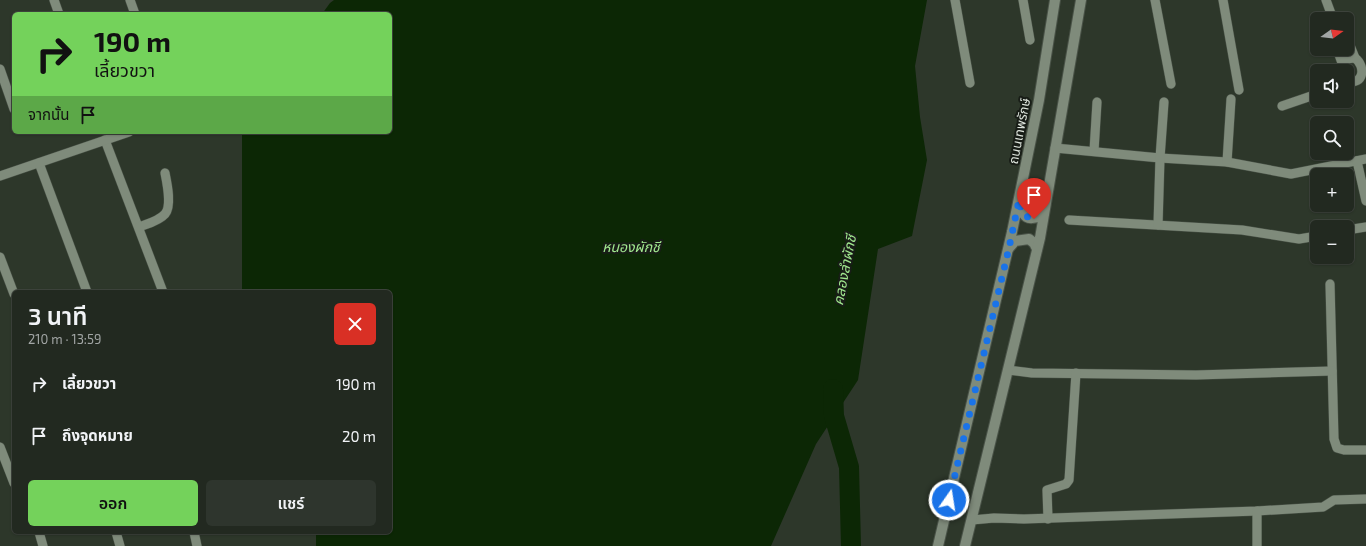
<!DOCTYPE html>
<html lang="th">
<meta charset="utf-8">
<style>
body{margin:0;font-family:"Exo 2","Noto Sans Thai",sans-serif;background:#2e352d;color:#f1f3f6;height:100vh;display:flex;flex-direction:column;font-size:15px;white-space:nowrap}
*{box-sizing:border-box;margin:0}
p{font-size:13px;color:#a2a6a5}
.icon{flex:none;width:22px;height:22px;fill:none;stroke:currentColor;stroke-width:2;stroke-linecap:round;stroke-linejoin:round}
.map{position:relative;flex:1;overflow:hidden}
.sheet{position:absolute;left:12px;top:290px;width:380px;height:244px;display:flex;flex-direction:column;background:#222920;border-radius:6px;box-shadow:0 1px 3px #0004,0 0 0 1px #3f453e}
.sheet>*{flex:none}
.top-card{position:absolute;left:12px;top:12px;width:380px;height:122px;border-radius:6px;box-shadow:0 1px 3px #0004,0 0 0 1px #3f453e;background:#74d25b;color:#111;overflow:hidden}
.needle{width:26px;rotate:76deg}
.controls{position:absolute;left:1310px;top:12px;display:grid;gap:8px}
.controls a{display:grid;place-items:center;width:44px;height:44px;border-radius:6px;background:#222920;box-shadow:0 1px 3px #0004,0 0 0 1px #3f453e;font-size:20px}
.pin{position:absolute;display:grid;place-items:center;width:34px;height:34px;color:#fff;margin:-41px -17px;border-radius:50% 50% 50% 0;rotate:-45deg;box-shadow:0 0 4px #0007}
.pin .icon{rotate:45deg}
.me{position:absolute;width:44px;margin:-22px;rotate:13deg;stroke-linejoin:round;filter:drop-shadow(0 0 3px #0008)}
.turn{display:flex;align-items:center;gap:14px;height:84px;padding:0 16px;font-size:18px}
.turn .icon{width:52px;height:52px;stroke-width:2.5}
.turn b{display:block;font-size:28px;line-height:34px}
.then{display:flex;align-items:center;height:38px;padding:0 16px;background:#0003;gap:8px;font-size:15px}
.round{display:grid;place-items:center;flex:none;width:42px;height:42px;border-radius:6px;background:#2e352d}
.head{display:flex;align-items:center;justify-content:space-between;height:68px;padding:0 16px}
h1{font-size:24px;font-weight:600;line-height:30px}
.action{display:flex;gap:8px;margin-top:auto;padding:8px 16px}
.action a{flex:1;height:46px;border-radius:6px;background:#74d25b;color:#111;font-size:16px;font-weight:600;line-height:46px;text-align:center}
.action a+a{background:#2e352d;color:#f1f3f6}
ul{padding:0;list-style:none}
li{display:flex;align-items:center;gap:12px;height:52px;padding:0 16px}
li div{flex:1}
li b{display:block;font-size:15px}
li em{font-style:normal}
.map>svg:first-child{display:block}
.water{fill:#0c2705}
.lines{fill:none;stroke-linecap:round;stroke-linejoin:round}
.river{stroke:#0c2705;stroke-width:20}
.street-casing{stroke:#495247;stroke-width:10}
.secondary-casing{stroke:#495247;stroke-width:12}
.street{stroke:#7f8b7b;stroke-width:9}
.secondary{stroke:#7f8b7b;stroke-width:10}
.route{stroke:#1a73e8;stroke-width:7;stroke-dasharray:0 12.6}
.labels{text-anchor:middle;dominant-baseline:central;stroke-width:4;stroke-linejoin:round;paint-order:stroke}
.street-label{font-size:13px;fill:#dee5dd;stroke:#181d17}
.water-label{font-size:14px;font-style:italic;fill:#a1e88f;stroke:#181d17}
</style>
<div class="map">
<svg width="1366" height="546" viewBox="0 0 1366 546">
<rect width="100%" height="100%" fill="#2d372a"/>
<!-- water -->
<path class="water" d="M334,0H927L915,66L920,117L927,160L912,236L878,249L858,380L816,444L771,546H316V532H390V292H242V132H390V14H322L330,3Z"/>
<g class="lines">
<!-- river -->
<path class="river" d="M833,389L834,416L849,467L851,546"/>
<defs>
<g id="street">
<path d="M54,0L59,14"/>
<path d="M130,0L135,14"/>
<path d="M955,0L970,83"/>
<path d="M1023,0L1030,40"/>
<path d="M1155,0L1171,84"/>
<path d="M1223,0L1239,90"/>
<path d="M1326,0L1333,19"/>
<path d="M1347,38L1355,58"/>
<path d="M1337,49L1342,63"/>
<path d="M0,69L14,109"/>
<path d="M1340,71C1341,62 1346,58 1355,58C1366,66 1364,86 1347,81"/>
<path d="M1282,106L1317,94"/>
<path d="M105,140L163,292"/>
<path d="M1055,148L1160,158L1227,162L1291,174L1366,159"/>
<path d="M1094,151L1097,102"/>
<path d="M1357,161L1366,201"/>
<path d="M1227,162L1231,99"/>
<path d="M39,163L87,292"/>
<path d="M0,176L129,132"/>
<path d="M1069,220L1242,230L1299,239L1317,236"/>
<path d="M1158,225L1160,158L1164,102"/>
<path d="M139,227C147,224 159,221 165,214C172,206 167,183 165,173"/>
<path d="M1347,230L1366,227"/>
<path d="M0,257L14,294"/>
<path d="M1330,284L1334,439L1337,448L1344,450H1366"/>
<path d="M1008,370L1032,373L1196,375L1332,371"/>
<path d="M0,447L14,483"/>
<path d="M1048,519L1047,490L1066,484L1069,480L1076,373"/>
<path d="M972,520L994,518L1024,519L1257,511L1323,507L1334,500L1366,499"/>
<path d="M39,532L43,546"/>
<path d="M116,532L120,546"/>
<path d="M194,532L197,546"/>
<path d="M1257,546V511"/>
</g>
<g id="secondary">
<path d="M1019,201C1023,218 1027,222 1043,215"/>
<path d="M1009,248L1015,241L1029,239L1034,243L1037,249"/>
<path d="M938,546L1012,232L1039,100L1055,0"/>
<path d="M965,546L1040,238L1081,0"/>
</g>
</defs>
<!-- street casing -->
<use href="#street" class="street-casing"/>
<!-- secondary casing -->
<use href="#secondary" class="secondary-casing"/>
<!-- street -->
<use href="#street" class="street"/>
<!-- secondary -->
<use href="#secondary" class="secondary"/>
</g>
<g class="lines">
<!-- route -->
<path class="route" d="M949,500L1009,248L1019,200C1021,211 1022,216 1034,219"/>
</g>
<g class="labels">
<!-- street labels -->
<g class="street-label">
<text transform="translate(1019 131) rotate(-79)">ถนนเทพรักษ์</text>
</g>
<!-- water labels -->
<g class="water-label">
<text x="631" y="246">หนองผักชี</text>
<text transform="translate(844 270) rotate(-79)">คลองลำผักชี</text>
</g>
</g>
</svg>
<div class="controls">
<a><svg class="needle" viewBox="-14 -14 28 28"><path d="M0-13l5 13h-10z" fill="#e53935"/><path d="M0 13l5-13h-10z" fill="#a2a6a5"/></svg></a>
<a><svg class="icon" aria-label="sound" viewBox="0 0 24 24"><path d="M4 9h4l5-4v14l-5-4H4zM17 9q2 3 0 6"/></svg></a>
<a><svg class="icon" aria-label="search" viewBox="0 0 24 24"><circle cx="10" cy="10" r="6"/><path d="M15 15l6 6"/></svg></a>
<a>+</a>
<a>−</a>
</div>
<div class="pin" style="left:1034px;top:219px;background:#d93025"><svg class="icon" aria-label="arrive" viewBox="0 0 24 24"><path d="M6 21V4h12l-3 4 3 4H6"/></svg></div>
<svg class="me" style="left:949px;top:500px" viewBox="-20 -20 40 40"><circle r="17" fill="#1a73e8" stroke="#fff" stroke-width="3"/><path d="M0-11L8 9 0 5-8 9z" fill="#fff"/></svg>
<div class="top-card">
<div class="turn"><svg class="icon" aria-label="right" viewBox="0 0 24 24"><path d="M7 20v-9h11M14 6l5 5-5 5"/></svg><div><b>190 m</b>เลี้ยวขวา</div></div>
<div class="then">จากนั้น<svg class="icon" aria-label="arrive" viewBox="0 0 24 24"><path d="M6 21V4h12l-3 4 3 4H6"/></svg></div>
</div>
<section class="sheet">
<div class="head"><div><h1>3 นาที</h1><p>210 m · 13:59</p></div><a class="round" style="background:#d93025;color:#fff"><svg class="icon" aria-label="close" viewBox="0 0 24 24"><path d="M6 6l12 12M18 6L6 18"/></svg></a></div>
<ul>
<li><svg class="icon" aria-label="right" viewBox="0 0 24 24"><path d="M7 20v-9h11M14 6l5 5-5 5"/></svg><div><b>เลี้ยวขวา</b></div><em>190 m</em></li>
<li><svg class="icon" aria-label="arrive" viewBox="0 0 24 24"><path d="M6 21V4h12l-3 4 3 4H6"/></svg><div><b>ถึงจุดหมาย</b></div><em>20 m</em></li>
</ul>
<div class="action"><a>ออก</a><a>แชร์</a></div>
</section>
</div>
